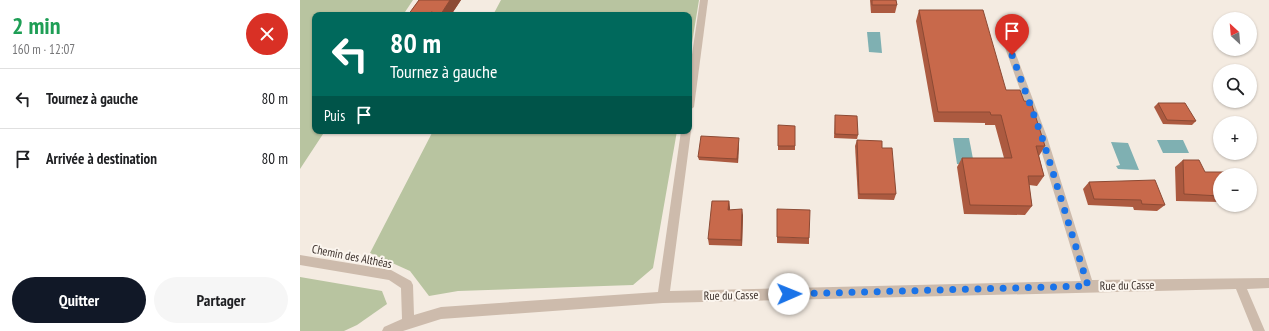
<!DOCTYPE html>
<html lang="fr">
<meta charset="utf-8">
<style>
body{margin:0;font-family:"PT Sans Narrow",sans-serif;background:#f6f6f6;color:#202124;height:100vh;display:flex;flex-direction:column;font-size:15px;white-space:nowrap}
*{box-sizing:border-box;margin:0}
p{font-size:13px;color:#757577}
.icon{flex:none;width:22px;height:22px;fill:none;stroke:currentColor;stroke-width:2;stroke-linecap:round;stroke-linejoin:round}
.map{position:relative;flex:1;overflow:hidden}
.sheet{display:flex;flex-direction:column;background:#fff;width:300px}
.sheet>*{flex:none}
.banner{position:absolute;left:12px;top:12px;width:380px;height:122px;border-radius:8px;box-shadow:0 1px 3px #0004;background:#00695c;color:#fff;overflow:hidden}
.needle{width:26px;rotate:334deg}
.controls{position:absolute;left:913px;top:12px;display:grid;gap:8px}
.controls a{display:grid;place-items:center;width:44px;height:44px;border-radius:50%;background:#fff;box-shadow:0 1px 3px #0004;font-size:20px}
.pin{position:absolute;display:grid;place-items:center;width:34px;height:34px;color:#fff;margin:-41px -17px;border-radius:50% 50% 50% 0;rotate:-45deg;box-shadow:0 0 4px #0007}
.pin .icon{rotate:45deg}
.me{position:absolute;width:44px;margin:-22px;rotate:89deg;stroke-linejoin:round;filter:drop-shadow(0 0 3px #0008)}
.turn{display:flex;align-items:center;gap:14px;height:84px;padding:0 12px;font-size:18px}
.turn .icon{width:52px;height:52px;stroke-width:2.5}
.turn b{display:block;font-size:28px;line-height:34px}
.then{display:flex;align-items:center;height:38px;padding:0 12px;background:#0003;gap:8px;font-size:15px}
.round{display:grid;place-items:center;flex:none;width:42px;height:42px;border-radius:21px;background:#f6f6f6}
.summary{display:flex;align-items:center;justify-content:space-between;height:68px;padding:0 12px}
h1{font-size:24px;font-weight:800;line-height:30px;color:#1e9e55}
.button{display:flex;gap:8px;margin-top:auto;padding:8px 12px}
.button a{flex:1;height:46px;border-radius:24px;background:#111827;color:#fff;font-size:16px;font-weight:800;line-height:46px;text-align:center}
.button a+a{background:#f6f6f6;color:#202124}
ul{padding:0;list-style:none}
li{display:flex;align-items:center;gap:12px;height:60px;padding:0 12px;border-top:1px solid #e0e0e0}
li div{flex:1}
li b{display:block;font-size:15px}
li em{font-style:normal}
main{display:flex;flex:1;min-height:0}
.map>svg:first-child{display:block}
.green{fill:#b8c4a0}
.water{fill:#7fb0b2}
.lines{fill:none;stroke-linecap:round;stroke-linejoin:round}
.minor{fill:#cdbbac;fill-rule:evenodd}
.wall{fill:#ac5a40}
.shaded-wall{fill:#8c4a34}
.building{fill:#c8694b;stroke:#8c4a34}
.route{stroke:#1a73e8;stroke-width:7;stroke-dasharray:0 12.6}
.labels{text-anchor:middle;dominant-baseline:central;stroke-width:4;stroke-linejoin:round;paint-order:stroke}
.street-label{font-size:12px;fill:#3b302b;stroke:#fbf5ee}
</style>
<main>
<section class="sheet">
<div class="summary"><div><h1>2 min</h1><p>160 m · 12:07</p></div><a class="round" style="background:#d93025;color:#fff"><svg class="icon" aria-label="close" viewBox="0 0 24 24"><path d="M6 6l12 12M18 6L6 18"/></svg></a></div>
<ul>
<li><svg class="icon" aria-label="left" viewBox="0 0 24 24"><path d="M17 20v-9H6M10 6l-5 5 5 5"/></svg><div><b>Tournez à gauche</b></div><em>80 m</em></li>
<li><svg class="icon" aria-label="arrive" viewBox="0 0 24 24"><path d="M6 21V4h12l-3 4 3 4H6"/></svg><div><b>Arrivée à destination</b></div><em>80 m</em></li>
</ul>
<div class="button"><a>Quitter</a><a>Partager</a></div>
</section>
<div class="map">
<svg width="969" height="331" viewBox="0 0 969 331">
<rect width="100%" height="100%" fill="#f4ebe1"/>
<!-- green -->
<g class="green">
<path d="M0,0H113L103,15H15V131H25L0,169Z"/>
<path d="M201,0H399L389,61V15H193Z"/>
<path d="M133,131H377L353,268L333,285L158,291L129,296L110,271L70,253Z"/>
<path d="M0,277L82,291L87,304L57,325L44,331H0Z"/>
</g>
<!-- water -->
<g class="water">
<path d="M567,32H580L582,53L569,52Z"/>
<path d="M653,138H669L674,164H657Z"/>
<path d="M857,140H883L889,153H863Z"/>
<path d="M811,142L828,143L839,170L818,169L816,166L820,165Z"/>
</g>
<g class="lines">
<!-- minor -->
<g class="minor">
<path d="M400,0H408L394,107L389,111V75Z"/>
<path d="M702,25L706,28L747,137L792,280L969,278V288L947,289L965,331H953L936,289L363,303L141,319L103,331H82L84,327L102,319L101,288L89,280L0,265V255L91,270L111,281L113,285L114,315L141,307L358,292L381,131H389V128L391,131L370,291L781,281L737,137L698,28Z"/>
</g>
</g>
<!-- wall -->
<g class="wall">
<path d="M119,0H161L151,15H108Z"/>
<path d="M570,0H596L597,5L595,13H571Z"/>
<path d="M619,10L706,90L724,101L745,146L739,156L744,176L737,186L729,185L732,206L725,215L664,214L657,167L662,158H704L695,125H685V123L634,122L616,21Z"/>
<path d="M858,103L896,121L892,125L863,124L854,107Z"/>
<path d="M535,115L558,135L557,139L534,138Z"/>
<path d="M478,125L495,146V150H478Z"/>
<path d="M557,140L582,148L596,194L594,200L558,199L555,146Z"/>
<path d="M439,142L438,163L399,160L398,157Z"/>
<path d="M883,160L905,172L920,175V202L876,201L875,167Z"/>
<path d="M789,182L865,205L857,211L834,210L833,207L788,205L783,189Z"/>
<path d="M429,201L430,210L443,215L442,246L409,245L408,239Z"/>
<path d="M477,237L509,238V244L477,243Z"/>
</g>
<!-- shaded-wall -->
<g class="shaded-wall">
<path d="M150,0H161L151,15H142L141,14Z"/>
<path d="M439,138V142L438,163L437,159Z"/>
<path d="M429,201L430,208V216L428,210Z"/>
<path d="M442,209L443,215L442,246L441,240Z"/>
</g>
<!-- building -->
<g class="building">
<path d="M119,0H150L141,14L131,12L129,15H108Z"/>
<path d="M572,0H596L597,5H572Z"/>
<path d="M619,10H683L706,90H720L724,101L731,102L745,146H736L744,176H728L732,206L670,205L662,158H712L701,115H691L690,112H638Z"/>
<path d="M858,103H885L896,121L867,120Z"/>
<path d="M535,115L557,116L558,135L535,134Z"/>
<path d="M478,125L495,126V146H478Z"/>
<path d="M401,136L439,138L437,159L398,157Z"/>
<path d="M557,140L582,141V148H592L596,194H559Z"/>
<path d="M883,160H899L905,172H924L925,175H920V196L884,194Z"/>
<path d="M855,180L865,205L842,204L841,200L794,199L789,182Z"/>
<path d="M412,201H429L428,210L442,209L441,240L408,239Z"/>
<path d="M477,209L510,210L509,238L477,237Z"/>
</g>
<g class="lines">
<!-- route -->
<path class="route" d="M489,294L788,286L742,137L712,55"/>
</g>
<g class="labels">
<!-- street labels -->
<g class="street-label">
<text transform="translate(52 256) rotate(11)">Chemin des Althéas</text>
<text transform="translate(827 285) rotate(-1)">Rue du Casse</text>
<text transform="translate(431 295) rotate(-1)">Rue du Casse</text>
</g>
</g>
</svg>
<div class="controls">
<a><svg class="needle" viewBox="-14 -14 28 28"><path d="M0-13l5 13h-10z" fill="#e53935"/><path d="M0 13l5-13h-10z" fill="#757577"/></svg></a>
<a><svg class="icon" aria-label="search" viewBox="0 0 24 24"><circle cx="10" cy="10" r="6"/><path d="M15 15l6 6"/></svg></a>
<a>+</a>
<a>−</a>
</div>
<div class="pin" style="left:712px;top:55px;background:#d93025"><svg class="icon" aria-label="arrive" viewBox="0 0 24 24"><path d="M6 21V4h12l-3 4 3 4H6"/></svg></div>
<svg class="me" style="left:489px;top:294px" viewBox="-20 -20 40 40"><circle r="19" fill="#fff"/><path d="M0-13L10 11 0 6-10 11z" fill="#1a73e8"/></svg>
<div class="banner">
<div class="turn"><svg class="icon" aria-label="left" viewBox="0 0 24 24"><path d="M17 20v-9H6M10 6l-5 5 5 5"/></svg><div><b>80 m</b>Tournez à gauche</div></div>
<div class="then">Puis<svg class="icon" aria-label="arrive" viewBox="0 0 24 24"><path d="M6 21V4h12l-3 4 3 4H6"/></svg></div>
</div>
</div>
</main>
